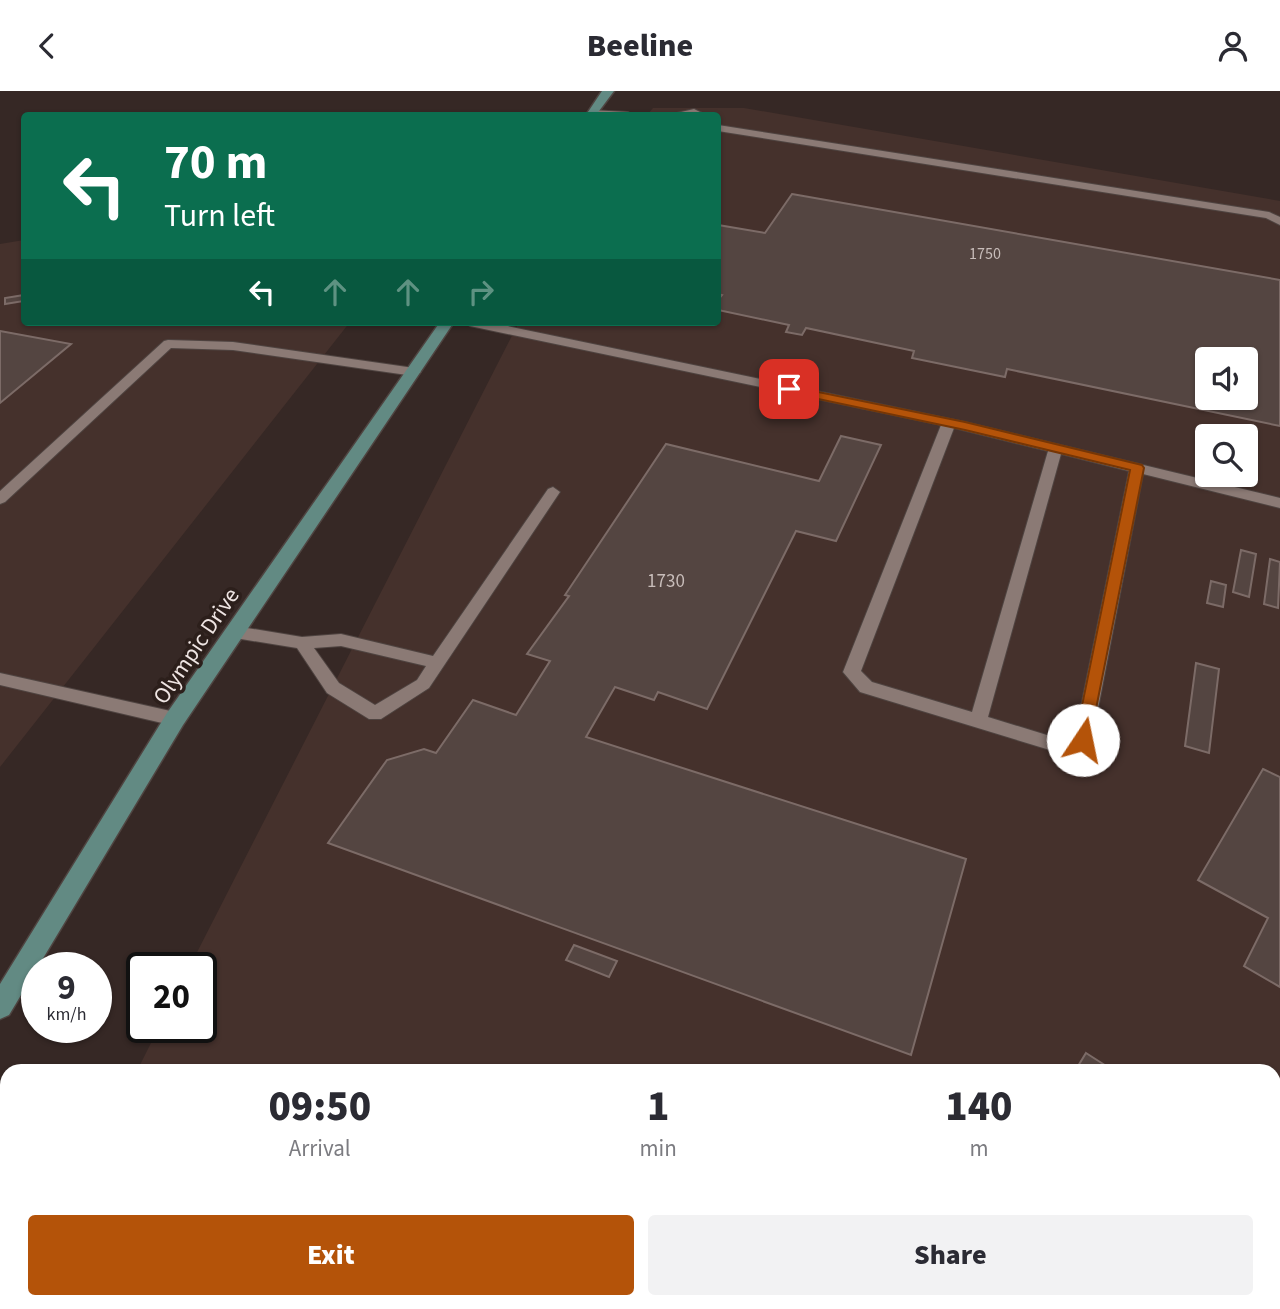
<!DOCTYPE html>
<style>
body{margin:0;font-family:"Source Sans 3",sans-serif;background:#f2f2f3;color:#2b2b33;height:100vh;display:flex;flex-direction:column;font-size:26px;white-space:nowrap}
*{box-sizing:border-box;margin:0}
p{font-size:23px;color:#7c7c81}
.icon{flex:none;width:38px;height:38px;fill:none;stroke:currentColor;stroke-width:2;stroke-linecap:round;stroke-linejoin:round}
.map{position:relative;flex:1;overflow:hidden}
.details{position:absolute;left:0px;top:973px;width:1281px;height:245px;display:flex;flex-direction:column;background:#fff;border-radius:21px 21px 0 0;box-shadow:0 2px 5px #0004}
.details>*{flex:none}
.guide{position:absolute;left:21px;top:21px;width:700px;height:214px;border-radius:7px;box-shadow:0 2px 5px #0004;background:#0b6e4f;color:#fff;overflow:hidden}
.fabs{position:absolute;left:1195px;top:256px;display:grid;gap:14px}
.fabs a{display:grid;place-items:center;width:63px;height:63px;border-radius:7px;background:#fff;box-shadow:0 2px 5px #0004;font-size:35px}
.speed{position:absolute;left:21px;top:861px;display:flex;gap:14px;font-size:35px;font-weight:700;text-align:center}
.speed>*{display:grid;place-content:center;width:91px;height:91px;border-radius:50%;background:#fff;box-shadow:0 2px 5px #0004;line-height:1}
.speed small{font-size:18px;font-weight:400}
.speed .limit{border:4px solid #111;border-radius:10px;background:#fff;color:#111}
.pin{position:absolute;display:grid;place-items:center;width:60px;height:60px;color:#fff;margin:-30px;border-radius:14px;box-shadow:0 4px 10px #0006}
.me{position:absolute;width:77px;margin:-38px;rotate:11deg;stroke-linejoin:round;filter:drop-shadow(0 0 5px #0008)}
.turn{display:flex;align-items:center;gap:24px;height:147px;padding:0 28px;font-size:32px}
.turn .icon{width:91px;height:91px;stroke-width:2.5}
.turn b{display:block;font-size:49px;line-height:60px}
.lanes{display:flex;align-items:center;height:66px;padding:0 28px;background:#0003;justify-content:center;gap:35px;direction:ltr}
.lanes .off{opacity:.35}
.eta{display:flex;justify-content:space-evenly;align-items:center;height:119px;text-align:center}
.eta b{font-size:42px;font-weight:800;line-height:49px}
.cta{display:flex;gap:14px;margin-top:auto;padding:14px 28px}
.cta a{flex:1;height:80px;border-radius:7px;background:#b45309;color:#fff;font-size:28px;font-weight:800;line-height:80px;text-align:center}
.cta a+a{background:#f2f2f3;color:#2b2b33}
header{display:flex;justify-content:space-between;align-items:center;height:91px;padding:0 28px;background:#fff;font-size:32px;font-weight:800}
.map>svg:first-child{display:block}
.built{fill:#45312c;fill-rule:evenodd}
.building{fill:#544541;stroke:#7c6b67;stroke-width:2;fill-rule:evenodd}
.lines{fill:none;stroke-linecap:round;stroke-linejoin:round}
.lane-casing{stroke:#4f4441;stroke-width:2}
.secondary-casing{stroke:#4f4441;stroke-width:3}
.lane{fill:#8b7a75;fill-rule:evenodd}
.secondary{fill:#628a83;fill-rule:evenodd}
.route{fill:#b45309;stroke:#753606;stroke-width:2}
.labels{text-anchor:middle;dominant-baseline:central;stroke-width:7;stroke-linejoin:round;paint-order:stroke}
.far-number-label{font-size:16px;fill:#c8bdba}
.number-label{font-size:19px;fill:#c8bdba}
.street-label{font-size:23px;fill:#efe5e3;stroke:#2c1f1b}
</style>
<header><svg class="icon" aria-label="back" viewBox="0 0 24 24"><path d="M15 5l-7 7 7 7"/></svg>Beeline<svg class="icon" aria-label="person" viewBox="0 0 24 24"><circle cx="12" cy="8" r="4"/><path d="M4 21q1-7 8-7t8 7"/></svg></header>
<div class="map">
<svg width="1280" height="1218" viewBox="0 0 1280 1218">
<rect width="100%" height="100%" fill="#362825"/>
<!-- built -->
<g class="built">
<path d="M653,17H744L1280,110V1218H15L19,1211H1274V980H137L159,936H201V877H189L519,231H718V24H647ZM1208,268H1246V306H1208ZM1208,345H1246V383H1208Z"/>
<path d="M24,149V231H350L0,676V153Z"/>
</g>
<!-- building -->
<g class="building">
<path d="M792,103L1280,189V335L1007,278L1005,286L912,267L914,260L806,237L802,244L786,241L789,234L718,219V209L722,204L718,203V134L765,142ZM1208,268H1246V306H1208Z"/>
<path d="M24,204V210L5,213V207Z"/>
<path d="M0,240L71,253L0,312Z"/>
<path d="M841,345L881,354L836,450L796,440L707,618L658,601L654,609L615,596L586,646L966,768L911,964L328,752L387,669L424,658L436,662L473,609L516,624L550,570L527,563L569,505L565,504L666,353L819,390Z"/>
<path d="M1241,459L1256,463L1249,506L1233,501Z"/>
<path d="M1270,468L1280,471L1278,517L1264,513Z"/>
<path d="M1211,490L1226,494L1223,516L1207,512Z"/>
<path d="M1196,572L1219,578L1209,662L1185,655Z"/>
<path d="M1263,678L1280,686V896L1244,875L1268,827L1198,789Z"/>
<path d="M574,854L617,870L609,886L566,869Z"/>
<path d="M1086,962L1114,980H1075Z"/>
<path d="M1280,1083V1218H940L944,1211H1274V1085L1278,1088Z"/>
</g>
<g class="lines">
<defs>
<g id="lane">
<path d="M694,18L706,24H668Z"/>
<path d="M590,19L628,21L633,24H593L588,21Z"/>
<path d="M718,34L1269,121L1280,126V134L1266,127L718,40Z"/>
<path d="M464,231H488L965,331L1280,407V417L1143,383L1092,649L1089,654L1063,663L860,601L843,581L941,334L470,235ZM954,337L1048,360L972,621L872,591L861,580ZM1061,363L1129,380L1075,645L1063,649L988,626Z"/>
<path d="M168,249L233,251L414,277L421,281L414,285L233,259L171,257L5,411L0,413V400L164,250Z"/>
<path d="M553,396L560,401L429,597L381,628H369L327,602L297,557L235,547L227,541L235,535L302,546L341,543L433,565L548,398ZM341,555L426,575L417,589L375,614L339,592L314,557Z"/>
<path d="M0,582L175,621L181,623L184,628L181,633L175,635L0,594Z"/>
</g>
<g id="secondary">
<path d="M602,0H614L596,24H586Z"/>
<path d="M440,231H454L183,634L9,924L0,928V893L167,622Z"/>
</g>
</defs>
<!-- lane casing -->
<use href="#lane" class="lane-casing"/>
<!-- secondary casing -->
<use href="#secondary" class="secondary-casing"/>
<!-- lane -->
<use href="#lane" class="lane"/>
<!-- secondary -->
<use href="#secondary" class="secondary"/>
</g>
<!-- route -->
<path class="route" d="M789,295L965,331L1142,374L1144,377L1089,653L1083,655L1075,649L1130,379L965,339L785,301V296Z"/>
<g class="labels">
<!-- far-number labels -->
<g class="far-number-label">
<text x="985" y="163">1750</text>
</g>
<!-- number labels -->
<g class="number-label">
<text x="666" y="490">1730</text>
</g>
<!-- street labels -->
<g class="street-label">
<text transform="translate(196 555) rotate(-56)">Olympic Drive</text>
</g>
</g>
</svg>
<div class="fabs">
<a><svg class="icon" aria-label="sound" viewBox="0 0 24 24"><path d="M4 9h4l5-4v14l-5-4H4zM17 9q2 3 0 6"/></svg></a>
<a><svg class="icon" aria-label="search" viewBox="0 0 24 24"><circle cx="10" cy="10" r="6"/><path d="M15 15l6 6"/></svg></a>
</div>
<div class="speed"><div>9<small>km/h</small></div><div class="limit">20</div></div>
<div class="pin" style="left:789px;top:298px;background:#d93025"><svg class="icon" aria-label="arrive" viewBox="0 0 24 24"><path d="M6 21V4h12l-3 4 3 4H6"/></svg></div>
<svg class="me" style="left:1083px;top:649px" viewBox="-20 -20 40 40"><circle r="19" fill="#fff"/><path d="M0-13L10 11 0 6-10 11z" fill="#b45309"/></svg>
<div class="guide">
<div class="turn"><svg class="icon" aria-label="left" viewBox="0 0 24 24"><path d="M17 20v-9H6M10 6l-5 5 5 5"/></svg><div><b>70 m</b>Turn left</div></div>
<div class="lanes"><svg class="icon" aria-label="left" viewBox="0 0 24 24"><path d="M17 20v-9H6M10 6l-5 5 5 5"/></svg><svg class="icon off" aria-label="ahead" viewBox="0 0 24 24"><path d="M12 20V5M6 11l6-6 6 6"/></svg><svg class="icon off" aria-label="ahead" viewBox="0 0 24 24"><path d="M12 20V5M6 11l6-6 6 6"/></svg><svg class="icon off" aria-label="right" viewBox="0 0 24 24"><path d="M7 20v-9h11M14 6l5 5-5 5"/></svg></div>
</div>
<section class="details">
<div class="eta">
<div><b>09:50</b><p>Arrival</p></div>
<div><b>1</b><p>min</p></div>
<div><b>140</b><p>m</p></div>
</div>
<div class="cta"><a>Exit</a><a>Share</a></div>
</section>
</div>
